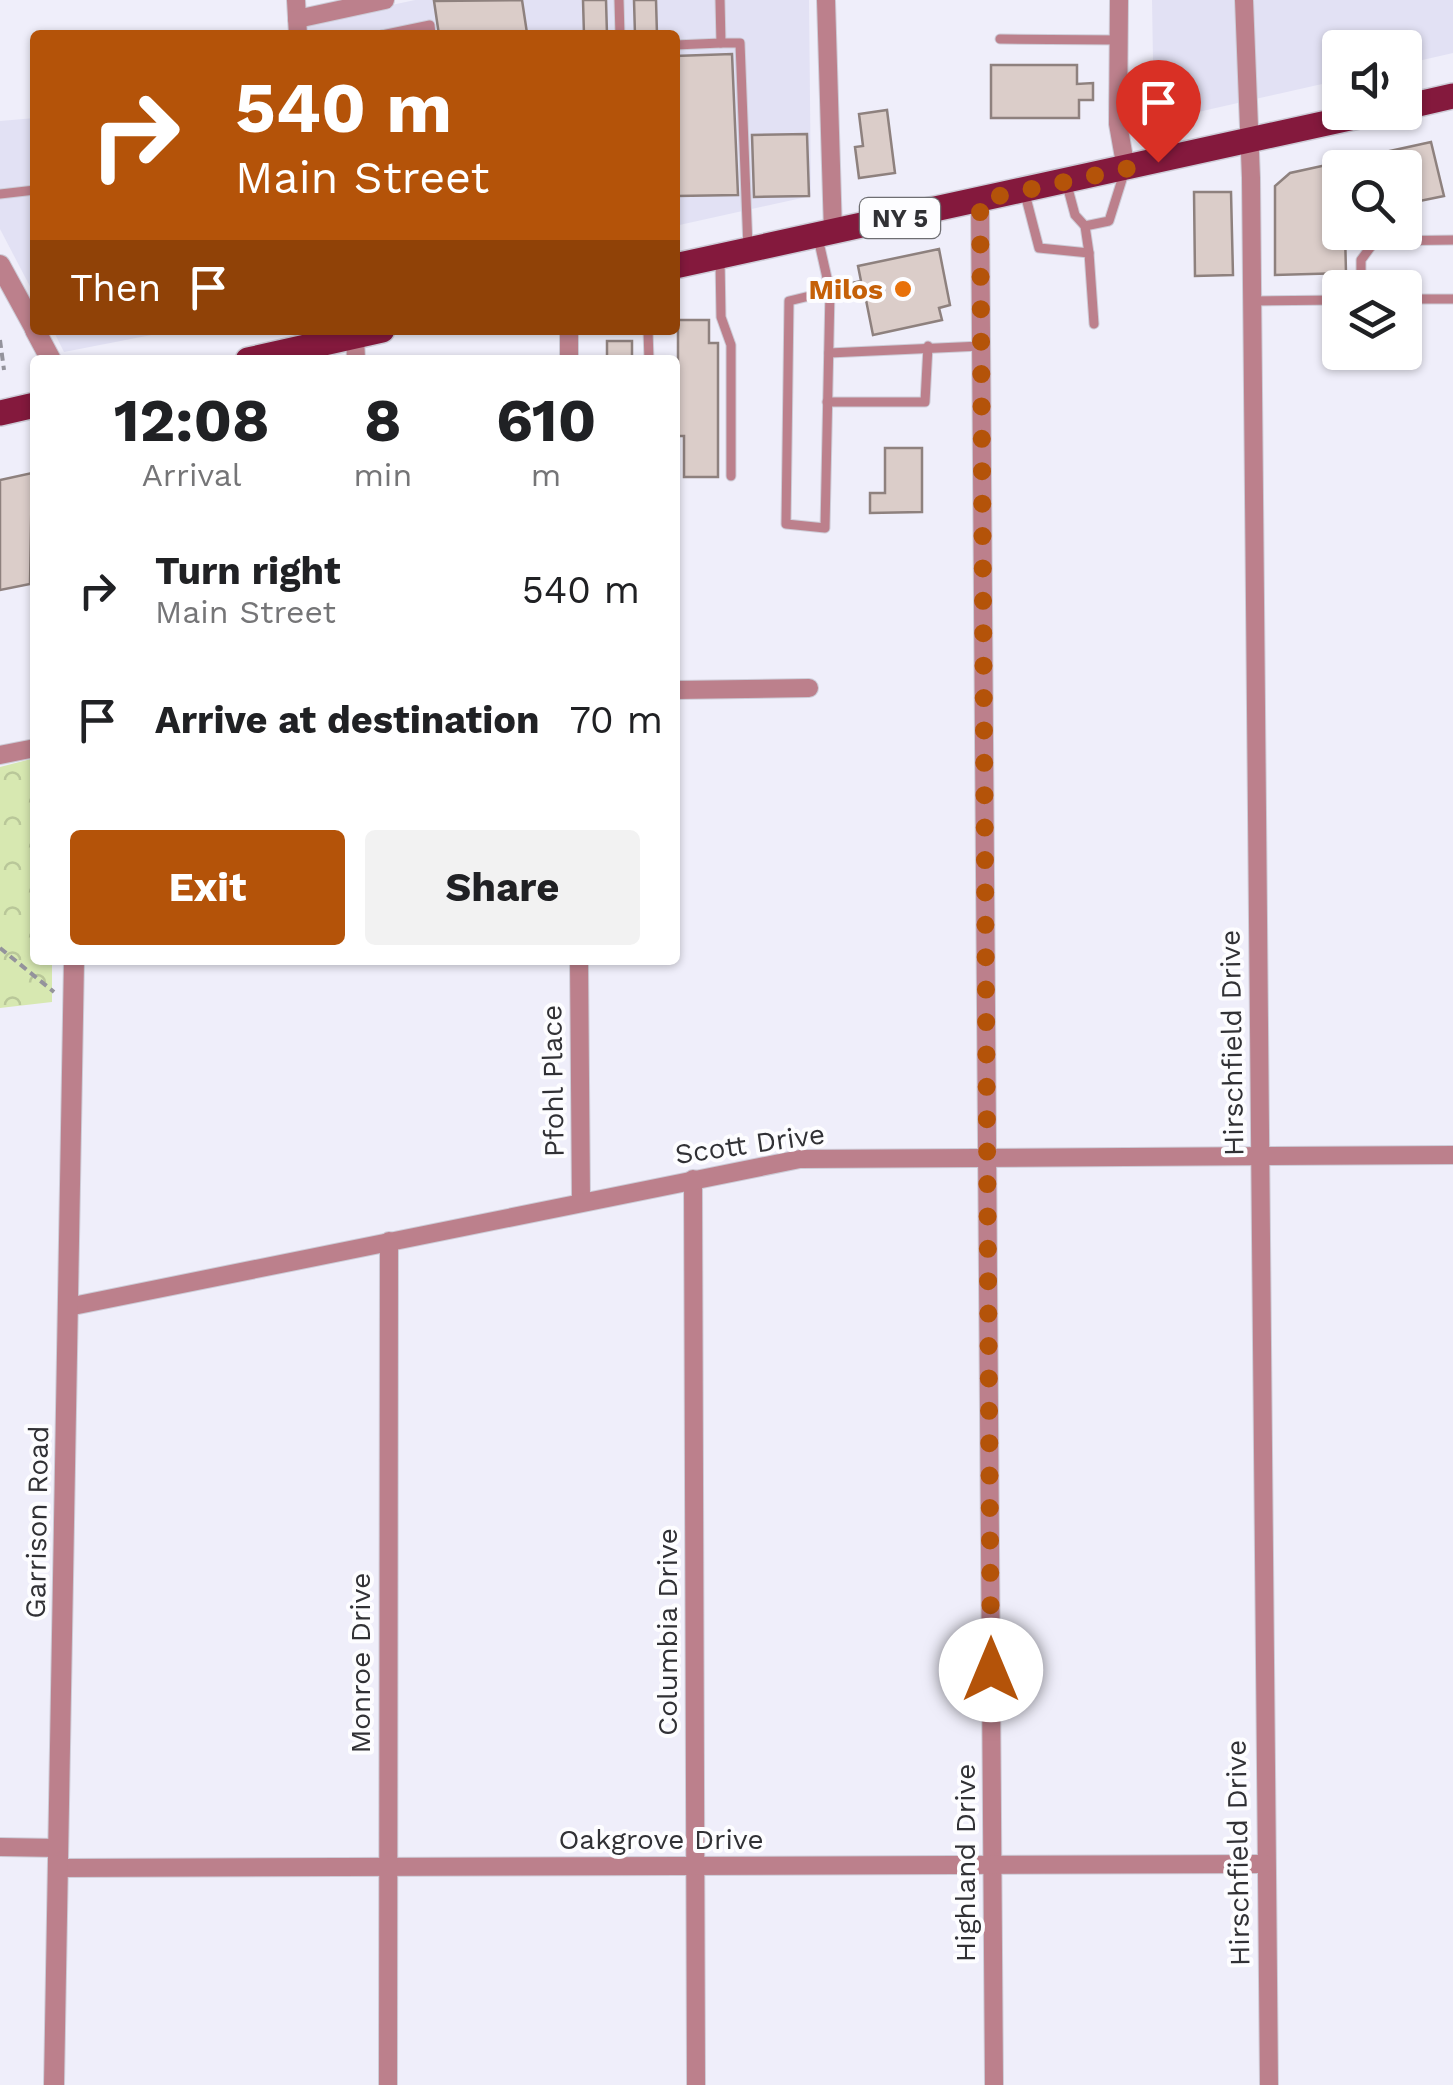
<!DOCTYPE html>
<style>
body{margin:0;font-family:"Work Sans",sans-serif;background:#f2f2f2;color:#202124;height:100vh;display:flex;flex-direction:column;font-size:38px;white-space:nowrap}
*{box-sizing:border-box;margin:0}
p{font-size:32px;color:#757577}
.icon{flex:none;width:55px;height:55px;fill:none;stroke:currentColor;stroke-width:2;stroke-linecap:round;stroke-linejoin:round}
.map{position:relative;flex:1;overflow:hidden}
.drawer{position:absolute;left:30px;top:355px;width:650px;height:610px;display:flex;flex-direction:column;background:#fff;border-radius:10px;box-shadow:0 2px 8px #0004}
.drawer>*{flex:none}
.banner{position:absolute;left:30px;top:30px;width:650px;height:305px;border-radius:10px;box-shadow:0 2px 8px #0004;background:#b45309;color:#fff;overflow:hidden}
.fabs{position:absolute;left:1322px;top:30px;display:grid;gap:20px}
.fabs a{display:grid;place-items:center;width:100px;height:100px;border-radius:10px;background:#fff;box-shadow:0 2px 8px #0004;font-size:50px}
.pin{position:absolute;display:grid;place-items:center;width:85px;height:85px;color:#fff;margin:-102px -42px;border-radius:50% 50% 50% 0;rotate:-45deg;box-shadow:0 0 10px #0007}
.pin .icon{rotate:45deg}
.me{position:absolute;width:110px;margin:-55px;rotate:0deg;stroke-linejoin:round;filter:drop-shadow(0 0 8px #0008)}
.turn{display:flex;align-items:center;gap:35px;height:210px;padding:0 40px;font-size:45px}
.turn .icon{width:130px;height:130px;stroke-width:2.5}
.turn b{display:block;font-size:70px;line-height:85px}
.then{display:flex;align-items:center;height:95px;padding:0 40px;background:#0003;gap:20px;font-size:38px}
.eta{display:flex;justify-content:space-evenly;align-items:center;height:170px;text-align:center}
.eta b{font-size:60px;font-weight:700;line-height:70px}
.button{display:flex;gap:20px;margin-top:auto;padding:20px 40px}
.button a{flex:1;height:115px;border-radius:10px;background:#b45309;color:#fff;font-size:40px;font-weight:700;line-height:115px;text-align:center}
.button a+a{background:#f2f2f2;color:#202124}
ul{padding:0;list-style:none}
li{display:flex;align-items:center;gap:30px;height:130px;padding:0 40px}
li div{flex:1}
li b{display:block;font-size:38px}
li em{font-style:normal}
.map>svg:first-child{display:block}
.built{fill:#e2e1f4}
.park{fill:url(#park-crowns)}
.building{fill:#dbcdc9;stroke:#8e817e;stroke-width:2.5}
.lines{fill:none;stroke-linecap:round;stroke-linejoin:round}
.service-casing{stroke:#cdccd7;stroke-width:11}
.minor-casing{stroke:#cdccd7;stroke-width:20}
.tertiary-casing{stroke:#cdccd7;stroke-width:22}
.primary-casing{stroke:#cdccd7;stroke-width:28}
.path{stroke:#94939c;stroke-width:4;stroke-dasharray:8 5;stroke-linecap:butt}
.service{stroke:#bc808c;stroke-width:9}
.minor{stroke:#bc808c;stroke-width:18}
.tertiary{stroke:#bc808c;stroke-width:20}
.primary{stroke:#84193d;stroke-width:25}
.route{stroke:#b45309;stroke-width:18;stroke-dasharray:0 32.4}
.food-dot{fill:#e8710a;stroke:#fdfdff;stroke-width:4}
.labels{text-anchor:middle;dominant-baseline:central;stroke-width:8;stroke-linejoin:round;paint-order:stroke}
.shield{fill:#fdfdff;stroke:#6e6e72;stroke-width:2.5}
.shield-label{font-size:25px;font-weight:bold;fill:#313135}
.food-label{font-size:28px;font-weight:bold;fill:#c56008;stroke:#fdfdff;text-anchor:end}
.street-label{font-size:28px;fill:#313135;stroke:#fdfdff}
</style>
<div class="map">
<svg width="1453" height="2085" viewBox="0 0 1453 2085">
<defs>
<pattern id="park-crowns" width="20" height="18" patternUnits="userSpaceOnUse" patternTransform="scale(2.5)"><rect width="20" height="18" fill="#d7e8b1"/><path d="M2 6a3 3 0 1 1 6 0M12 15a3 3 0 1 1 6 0" fill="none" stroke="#b9c799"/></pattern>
</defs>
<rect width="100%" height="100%" fill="#efeefa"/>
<!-- built -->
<g class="built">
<path d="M415,0H809L811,196L675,226V35H307V23Z"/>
<path d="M1152,0H1453V53L1405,64V48H1340V80L1154,122Z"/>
<path d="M35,118V296L0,229V121Z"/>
<path d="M53,330H177L64,352Z"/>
</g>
<!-- park -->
<path class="park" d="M35,758V960H52V1002L0,1008V767Z"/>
<!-- building -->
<g class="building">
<path d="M522,0L527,33L439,35L434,1Z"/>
<path d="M583,0H606L607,35H584Z"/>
<path d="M634,0H656L657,35H635Z"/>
<path d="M732,54L738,195L677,196L675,56Z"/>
<path d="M991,65H1077V84L1093,83V100H1079V118H991Z"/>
<path d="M887,110L895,173L859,178L855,147L863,146L859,114Z"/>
<path d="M807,134L809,196L754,197L752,135Z"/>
<path d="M1431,142L1444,196L1405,204V168H1345L1344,161Z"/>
<path d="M1340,162V232H1345L1346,273L1275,275V186L1290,173Z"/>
<path d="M1194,192H1231L1233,275L1195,276Z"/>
<path d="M939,249L950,305L939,308L942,320L873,335L865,295L841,300L838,286L861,281L858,266Z"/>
<path d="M678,320H709V343H718V477H684V436H678Z"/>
<rect x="607" y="341" width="25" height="19"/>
<path d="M885,448H922V512L870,513V493H885Z"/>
<path d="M32,473L30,584L0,590V480Z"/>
</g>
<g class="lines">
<defs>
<g id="service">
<path d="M619,0L620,35"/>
<path d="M720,0L721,43H740L748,248"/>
<path d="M382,35L430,25L431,35"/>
<path d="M1000,39L1119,40"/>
<path d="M675,45L721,43"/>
<path d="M1067,185L1075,215L1085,226L1109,221L1125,170"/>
<path d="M0,194L35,190"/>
<path d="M1025,194L1039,248L1089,253L1094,324"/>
<path d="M1085,226L1089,253"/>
<path d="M818,238L830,291L789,301L786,524L825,528L830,291"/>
<path d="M720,259L721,317L731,345V476"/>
<path d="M1361,288V260L1375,241L1453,240"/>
<path d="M1405,299H1453"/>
<path d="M1253,301L1340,300"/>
<path d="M648,330L649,360"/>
<path d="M829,353L981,346"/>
<path d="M827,402H925L928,346"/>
</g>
<g id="minor">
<path d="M296,0L298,35"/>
<path d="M826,0L833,232"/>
<path d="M1119,0L1118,124L1126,169"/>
<path d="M1244,0L1251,178L1269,2085"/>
<path d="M297,19L385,0"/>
<path d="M980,200L994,2085"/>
<path d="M569,330V360"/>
<path d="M355,336L356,360"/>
<path d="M675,690L809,688"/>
<path d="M0,755L35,748"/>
<path d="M579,960L581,1201"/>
<path d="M693,1179L696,2085"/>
<path d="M68,1307L800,1159L1453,1155"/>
<path d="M0,1847L58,1848"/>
<path d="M58,1868L1265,1864"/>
<path d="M388,2085L389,1241"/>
</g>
<g id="tertiary">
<path d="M0,265L35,329"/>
<path d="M35,330L51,360"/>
<path d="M54,2085L74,960"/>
</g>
<g id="primary">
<path d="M1405,107L1453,96"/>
<path d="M675,266L1377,112"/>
<path d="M248,360L382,330"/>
<path d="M0,413L35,405"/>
</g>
</defs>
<!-- service casing -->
<use href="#service" class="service-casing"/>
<!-- minor casing -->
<use href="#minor" class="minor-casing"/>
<!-- tertiary casing -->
<use href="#tertiary" class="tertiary-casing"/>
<!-- primary casing -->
<use href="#primary" class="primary-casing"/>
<!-- path -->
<g class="path">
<path d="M0,340L4,370"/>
<path d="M0,948L54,992"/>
</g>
<!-- service -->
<use href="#service" class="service"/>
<!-- minor -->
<use href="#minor" class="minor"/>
<!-- tertiary -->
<use href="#tertiary" class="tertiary"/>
<!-- primary -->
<use href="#primary" class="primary"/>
</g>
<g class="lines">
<!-- route -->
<path class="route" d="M991,1670L980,200L1158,162"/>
</g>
<!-- markers -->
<circle class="food-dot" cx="903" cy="289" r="10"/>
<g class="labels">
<!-- shield labels -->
<rect class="shield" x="860" y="198" width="80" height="40" rx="8"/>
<g class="shield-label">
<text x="900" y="218">NY 5</text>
</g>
<!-- food labels -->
<g class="food-label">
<text x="883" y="289">Milos</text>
</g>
<!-- street labels -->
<g class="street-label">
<text transform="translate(1232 1043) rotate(-91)">Hirschfield Drive</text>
<text transform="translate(553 1081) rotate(-91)">Pfohl Place</text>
<text transform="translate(750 1144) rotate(-8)">Scott Drive</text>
<text transform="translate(37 1522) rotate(-89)">Garrison Road</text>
<text transform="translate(667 1632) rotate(-90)">Columbia Drive</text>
<text transform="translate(360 1663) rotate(-90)">Monroe Drive</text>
<text x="661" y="1839">Oakgrove Drive</text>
<text transform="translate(1238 1853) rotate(-91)">Hirschfield Drive</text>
<text transform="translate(965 1863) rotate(-90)">Highland Drive</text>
</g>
</g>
</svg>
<div class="fabs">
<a><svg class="icon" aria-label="sound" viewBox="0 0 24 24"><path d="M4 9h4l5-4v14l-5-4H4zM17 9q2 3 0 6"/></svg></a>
<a><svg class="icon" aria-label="search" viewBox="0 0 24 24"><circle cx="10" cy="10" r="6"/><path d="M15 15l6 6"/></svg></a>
<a><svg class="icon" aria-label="layers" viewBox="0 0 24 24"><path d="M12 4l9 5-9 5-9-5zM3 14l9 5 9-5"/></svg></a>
</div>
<div class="pin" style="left:1158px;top:162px;background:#d93025"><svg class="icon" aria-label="arrive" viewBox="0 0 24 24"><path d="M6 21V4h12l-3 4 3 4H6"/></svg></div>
<svg class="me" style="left:991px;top:1670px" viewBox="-20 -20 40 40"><circle r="19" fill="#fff"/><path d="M0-13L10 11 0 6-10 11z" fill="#b45309"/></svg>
<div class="banner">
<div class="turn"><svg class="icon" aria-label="right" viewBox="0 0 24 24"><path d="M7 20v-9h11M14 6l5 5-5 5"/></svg><div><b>540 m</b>Main Street</div></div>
<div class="then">Then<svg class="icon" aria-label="arrive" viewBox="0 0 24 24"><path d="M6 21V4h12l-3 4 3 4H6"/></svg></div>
</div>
<section class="drawer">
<div class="eta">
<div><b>12:08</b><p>Arrival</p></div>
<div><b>8</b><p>min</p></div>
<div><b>610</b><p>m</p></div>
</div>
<ul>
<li><svg class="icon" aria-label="right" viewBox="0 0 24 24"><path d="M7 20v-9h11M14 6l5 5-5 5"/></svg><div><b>Turn right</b><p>Main Street</p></div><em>540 m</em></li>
<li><svg class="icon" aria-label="arrive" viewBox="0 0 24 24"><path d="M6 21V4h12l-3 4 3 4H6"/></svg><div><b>Arrive at destination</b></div><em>70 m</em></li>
</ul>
<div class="button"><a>Exit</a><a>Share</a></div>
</section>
</div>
